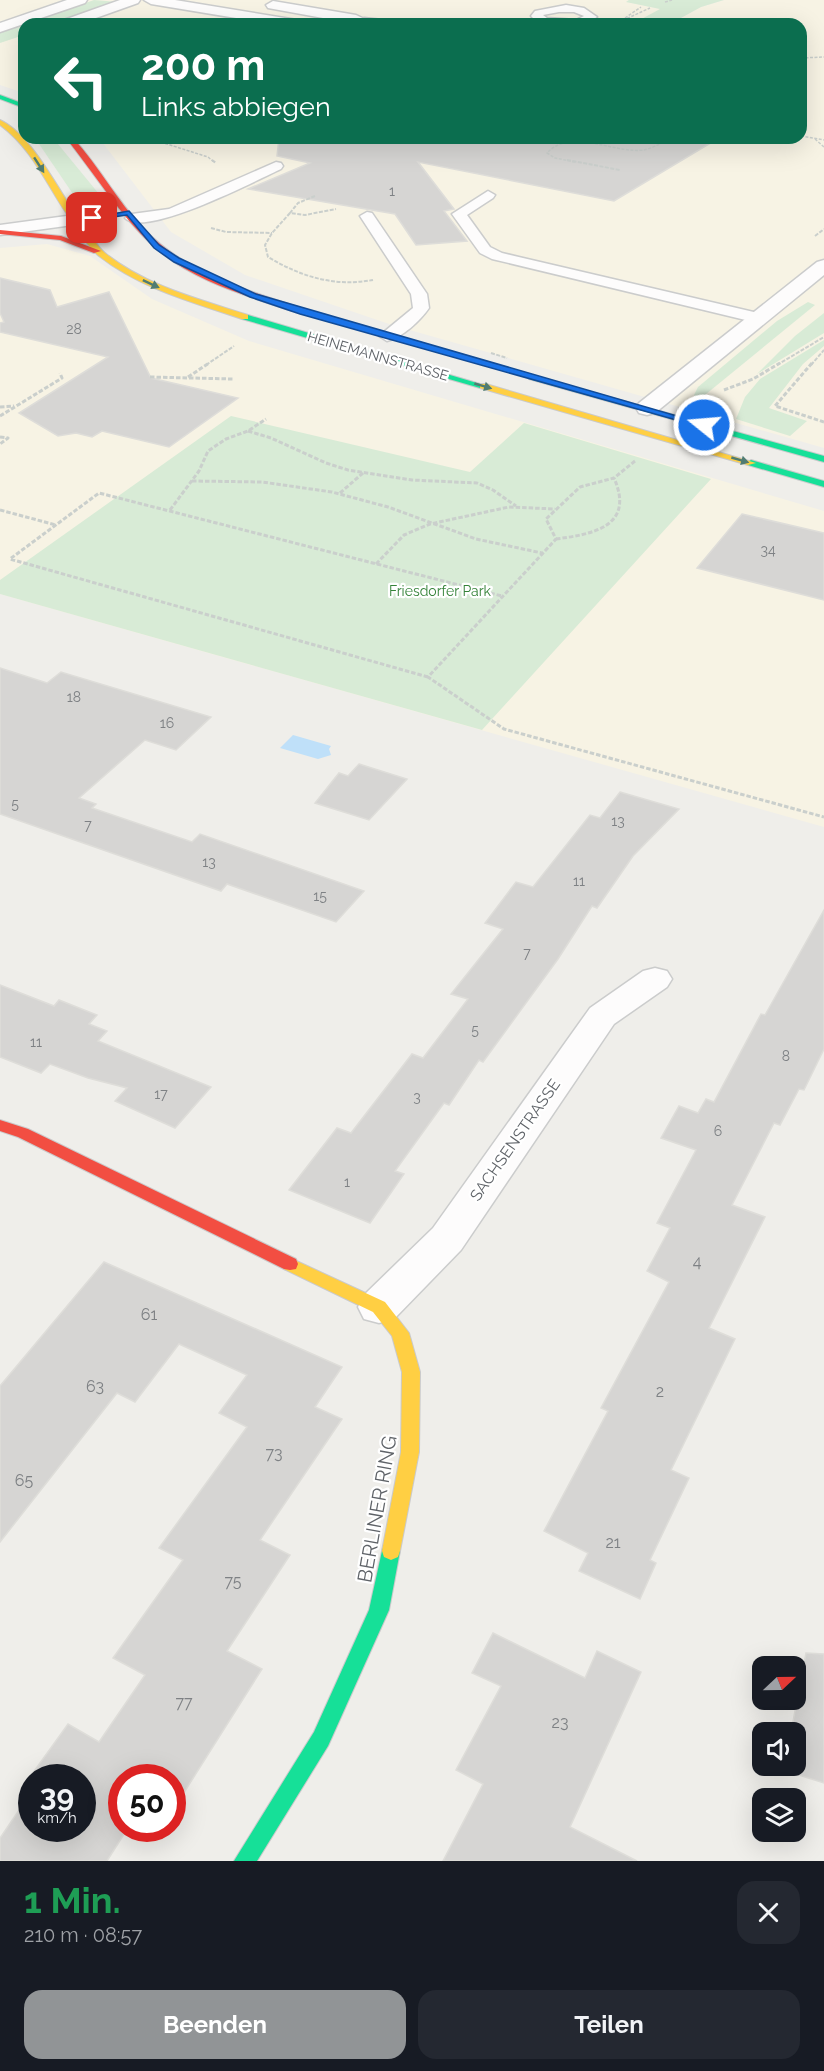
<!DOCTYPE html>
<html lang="de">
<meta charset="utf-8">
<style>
body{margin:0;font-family:Raleway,sans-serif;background:#242831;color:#f1f3f6;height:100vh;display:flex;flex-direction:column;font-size:22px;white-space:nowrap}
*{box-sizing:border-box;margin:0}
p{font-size:20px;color:#9ea1a6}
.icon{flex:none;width:33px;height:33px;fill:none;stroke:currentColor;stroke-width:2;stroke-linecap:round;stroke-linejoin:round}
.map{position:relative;height:1861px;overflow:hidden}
.details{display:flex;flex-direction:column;background:#171b24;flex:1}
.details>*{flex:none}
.hud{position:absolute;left:18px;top:18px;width:789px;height:126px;border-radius:18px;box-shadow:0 6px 24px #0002;background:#0b6e4f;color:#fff;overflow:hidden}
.needle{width:39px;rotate:68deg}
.buttons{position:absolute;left:752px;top:1656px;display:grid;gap:12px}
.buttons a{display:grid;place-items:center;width:54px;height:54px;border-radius:12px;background:#171b24;box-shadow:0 6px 24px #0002;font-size:30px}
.speed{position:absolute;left:18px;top:1764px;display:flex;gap:12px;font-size:30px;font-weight:700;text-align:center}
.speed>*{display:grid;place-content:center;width:78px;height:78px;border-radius:50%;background:#171b24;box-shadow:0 6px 24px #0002;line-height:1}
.speed small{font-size:15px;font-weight:400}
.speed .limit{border:9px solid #d22;background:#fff;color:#111}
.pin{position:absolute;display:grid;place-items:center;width:51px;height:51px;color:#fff;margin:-26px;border-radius:12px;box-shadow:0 3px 9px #0006}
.me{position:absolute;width:66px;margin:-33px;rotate:287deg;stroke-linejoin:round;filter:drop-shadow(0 0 4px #0008)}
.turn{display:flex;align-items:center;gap:21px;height:126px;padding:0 24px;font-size:27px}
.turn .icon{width:78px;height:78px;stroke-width:2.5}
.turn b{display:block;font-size:42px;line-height:51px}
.round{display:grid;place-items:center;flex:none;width:63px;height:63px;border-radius:18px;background:#242831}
.overview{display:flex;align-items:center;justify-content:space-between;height:102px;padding:0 24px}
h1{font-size:36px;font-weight:700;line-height:45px;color:#1e9e55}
.button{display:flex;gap:12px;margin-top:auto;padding:12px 24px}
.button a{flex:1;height:69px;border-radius:18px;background:#919496;color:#fff;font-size:24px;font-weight:700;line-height:69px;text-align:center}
.button a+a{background:#242831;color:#f1f3f6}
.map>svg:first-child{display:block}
.commercial{fill:#f7f3e4}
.green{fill:#d8ebd6}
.water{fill:#bfe0f9}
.building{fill:#d6d5d3;stroke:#deddd9;stroke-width:1.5;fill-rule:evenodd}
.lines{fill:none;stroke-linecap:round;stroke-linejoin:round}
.lane-casing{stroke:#cbcccc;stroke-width:3}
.street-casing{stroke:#cbcccc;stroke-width:3}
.fast-casing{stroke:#cacacb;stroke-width:2}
.slow-casing{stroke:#cacacb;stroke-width:2}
.jam-casing{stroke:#cacacb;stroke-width:2}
.path-far2{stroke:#cacfcc;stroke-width:1.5;stroke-dasharray:3 1.5;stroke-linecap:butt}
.path-far1{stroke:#cacfcc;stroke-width:2;stroke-dasharray:4 1.5;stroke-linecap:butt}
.path{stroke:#cacfcc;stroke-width:3;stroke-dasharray:4.5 2;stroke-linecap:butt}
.lane{fill:#fdfcfc;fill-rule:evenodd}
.street{fill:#fdfcfc;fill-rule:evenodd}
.fast{fill:#16e098;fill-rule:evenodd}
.slow{fill:#ffcf43;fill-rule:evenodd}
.jam{fill:#f24e42;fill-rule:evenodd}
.oneway{fill:#507c72}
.route{fill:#1a73e8;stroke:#114b97;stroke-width:1.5}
.labels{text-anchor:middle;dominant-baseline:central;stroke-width:4.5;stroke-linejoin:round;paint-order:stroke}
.number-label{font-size:14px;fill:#7e8184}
.far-street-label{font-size:14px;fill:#5f6368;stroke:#fff}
.far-park-label{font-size:14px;fill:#348238;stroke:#fff}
.street-label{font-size:16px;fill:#5f6368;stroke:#fff}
.near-number-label{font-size:16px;fill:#7e8184}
.near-street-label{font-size:20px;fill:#5f6368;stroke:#fff}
</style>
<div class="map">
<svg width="824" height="1861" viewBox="0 0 824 1861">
<rect width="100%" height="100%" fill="#efeeea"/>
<!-- commercial -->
<g class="commercial">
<path d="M0,0H629L627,2L661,9L637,22L649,24L654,20L679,19L701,7L724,0H824V448L392,325L245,275L171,232L99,138H801V24H24V93L0,85Z"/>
<path d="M47,244L90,256L152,299L249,341L824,511V827L0,594V248Z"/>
</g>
<!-- green -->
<g class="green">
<path d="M94,0L118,2L55,24H24V35L0,43V32Z"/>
<path d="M629,0H724L701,7L679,19L654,20L649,24L636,22L660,9L626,2Z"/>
<path d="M35,138H53L99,194L75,197Z"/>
<path d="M808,302L815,305L700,399L694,395L698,387L777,321Z"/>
<path d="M824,313V333L757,374L795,336Z"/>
<path d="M824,340V346L803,364L769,408L807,421L790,436L736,419L745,397L760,379Z"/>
<path d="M231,416L470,472L524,423L711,479L482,730L0,594V580Z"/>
</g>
<!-- water -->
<path class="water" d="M293,735L331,746L329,749L331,755L318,759L280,748Z"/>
<!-- building -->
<g class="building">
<path d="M279,138H719L614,201L418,162L454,209L444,211L467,241L416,245L395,214L248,189L310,163L277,156Z"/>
<path d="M0,278L50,290L57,307L109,292L151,378L238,398L169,447L102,431L92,437L76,433L58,436L19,413L108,357L0,332V323L4,322L0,313Z"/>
<path d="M742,514L824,533V600L697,568Z"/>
<path d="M0,668L47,683L61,672L211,717L176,750L145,740L79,798L96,804L92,808L192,842L200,834L364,891L336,922L227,884L221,891L0,814Z"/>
<path d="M359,764L407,779L369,820L315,803L339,773L348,776Z"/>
<path d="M620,792L679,809L633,856L597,908L592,906L558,959L483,1062L479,1060L449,1105L444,1103L395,1171L404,1174L370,1223L289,1190L337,1128L351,1133L412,1054L423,1058L468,999L451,994L503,929L485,923L516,882L533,887L590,815L600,818Z"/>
<path d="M824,910V1049L804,1090L799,1089L780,1125L774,1123L732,1205L765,1217L709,1328L735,1339L671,1470L689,1478L650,1560L656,1563L640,1599L579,1571L588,1553L544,1531L608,1411L601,1408L669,1282L647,1271L670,1228L657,1223L696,1150L661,1138L679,1106L698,1113L706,1099L714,1102L761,1014L765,1015Z"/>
<path d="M0,985L54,1006L59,1000L97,1015L89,1024L107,1031L98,1041L211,1087L175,1128L115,1101L127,1088L88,1078L50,1064L41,1073L0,1057Z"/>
<path d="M104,1262L342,1367L315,1407L342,1419L260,1540L290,1555L227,1651L262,1669L185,1791L172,1784V1778H122V1828H128L107,1861H0V1838L30,1794L22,1788L68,1724L99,1742L145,1675L113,1658L183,1560L159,1548L247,1427L219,1413L247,1375L179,1344L135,1402L117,1393L0,1542V1386ZM32,1778H82V1828H32Z"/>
<path d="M493,1633L585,1678L597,1651L641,1672L570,1827L637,1861H443L483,1784L456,1770L501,1686L472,1673Z"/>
<path d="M806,1653L824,1654V1783L783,1770L784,1766H795V1732H791Z"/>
</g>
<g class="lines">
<defs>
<g id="lane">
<path d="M566,5L584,8L597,17L585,24H515L517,22L534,19L531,16L535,11ZM574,12L584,16L576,20L547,18L543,15L559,12Z"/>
<path d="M364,18L392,21L398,24L360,23L358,21Z"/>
<path d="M276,162L281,163L283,166L281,169C257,180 144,239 125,218L132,214L169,209Z"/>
<path d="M488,191L495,195L493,198L467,215L490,247L502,253L758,313L766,318L758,323L492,259L480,253L452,214Z"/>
<path d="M367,212L372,213L427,294L429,308C420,321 403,337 387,341L379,336L413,308L411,294L360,216Z"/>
</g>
<g id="street">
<path d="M67,0H87L85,3L0,32V23Z"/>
<path d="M120,0H140L138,3L79,24H59L61,21Z"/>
<path d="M144,0H175L297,20L304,24H272L151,4Z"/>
<path d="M273,1L356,15L375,24H356L268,8L266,5Z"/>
<path d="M74,215L80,216L83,220L80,224L0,235V225Z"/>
<path d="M824,260V275L655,413L647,415L639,413L636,408L639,403L817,262Z"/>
<path d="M655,968L667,971L672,979L667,987L614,1024L461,1250L394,1319L379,1323L364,1319L358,1307L364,1295L433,1228L590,1008L643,971Z"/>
</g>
<g id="fast">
<path d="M0,95L24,104V108L0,99Z"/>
<path d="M242,315H248L487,386L480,388L242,319Z"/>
<path d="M529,375L824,456V462L529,379Z"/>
<path d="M751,460L824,481V487L748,465L746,463Z"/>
<path d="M391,1542L398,1545L400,1551L389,1610L328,1746L257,1861H234L314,1732L369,1610L382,1551L384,1545Z"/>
</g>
<g id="slow">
<path d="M0,120C36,137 64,203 90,235C95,241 99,248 105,253C146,286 199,299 248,315V319H242C193,302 141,289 99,256C89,248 79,232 71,220C48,188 33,149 0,125Z"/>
<path d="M480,384H486L756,463L748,465L480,388Z"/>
<path d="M290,1258L385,1302L409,1333L420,1372L419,1452L400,1551L398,1557L391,1560L384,1557L382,1551L401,1452L402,1372L392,1336L373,1312L284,1269L282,1264L284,1259Z"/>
</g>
<g id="jam">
<path d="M66,138H73C99,166 117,201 144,229C185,272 242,289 298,307V311H292C244,295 190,280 152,245C119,214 94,173 66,138Z"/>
<path d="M0,230L61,236L101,251L94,253L60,240L0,234Z"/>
<path d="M0,1120L28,1129L296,1259L298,1264L296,1269L290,1270L284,1269L18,1137L0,1131Z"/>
</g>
</defs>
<!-- lane casing -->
<use href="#lane" class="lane-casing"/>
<!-- street casing -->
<use href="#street" class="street-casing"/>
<!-- fast casing -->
<use href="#fast" class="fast-casing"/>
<!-- slow casing -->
<use href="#slow" class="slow-casing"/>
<!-- jam casing -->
<use href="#jam" class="jam-casing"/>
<!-- path-far2 -->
<g class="path-far2">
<path d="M665,2L672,0"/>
<path d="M625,18L641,7"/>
<path d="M619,22L650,8"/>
<path d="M801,58L824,57"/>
<path d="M801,136L824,140"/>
<path d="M148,138L208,157L214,162"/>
<path d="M815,139L824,147"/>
<path d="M575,162L555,158L547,153C571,127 613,154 644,150C653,148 662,143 670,138"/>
</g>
<!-- path-far1 -->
<g class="path-far1">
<path d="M212,160L216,163"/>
<path d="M567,160L620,170"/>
<path d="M315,196L298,203L290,213L305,215L336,209"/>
<path d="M290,213L272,233L265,245L268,257C302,277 334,287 373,280"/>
<path d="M211,228L226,232L272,233"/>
<path d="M815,236L824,229"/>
<path d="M491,353L507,358"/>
<path d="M206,365L234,346"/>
<path d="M777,365L824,337"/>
<path d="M811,365L824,350"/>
</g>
<!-- path -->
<g class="path">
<path d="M812,363L775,406L824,422"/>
<path d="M150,377L233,379"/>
<path d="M188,377L209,363"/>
<path d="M724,390L753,379L780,363"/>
<path d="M0,407L14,406"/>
<path d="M0,416L62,378L60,373"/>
<path d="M248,431L271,438L326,463L348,470L412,480L477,483L493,490L516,506"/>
<path d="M0,437L8,438L0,444"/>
<path d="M635,461L614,478L580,487L546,519L556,539L428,677L504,729L824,817"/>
<path d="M192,481L262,482L332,492L388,507L476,539L542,553"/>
<path d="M340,493L363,473"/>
<path d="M0,510L56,525"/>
<path d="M170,510L199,471L208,451L226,439L248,431L266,419"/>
<path d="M556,539C594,534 635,526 614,478"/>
<path d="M376,564L404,535L430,524L509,507L555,509"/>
<path d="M428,677L10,559L99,493L502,596"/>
</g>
<!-- lane -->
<use href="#lane" class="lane"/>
<!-- street -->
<use href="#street" class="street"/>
<!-- fast -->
<use href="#fast" class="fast"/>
<!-- slow -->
<use href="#slow" class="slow"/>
<!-- jam -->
<use href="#jam" class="jam"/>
</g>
<!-- one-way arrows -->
<defs><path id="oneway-solid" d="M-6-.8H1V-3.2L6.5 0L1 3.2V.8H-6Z" transform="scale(1.5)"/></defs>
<g class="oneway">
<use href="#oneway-solid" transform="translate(39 165) rotate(57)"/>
<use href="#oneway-solid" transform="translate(151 284) rotate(25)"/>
<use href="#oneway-solid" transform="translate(483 386) rotate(16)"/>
<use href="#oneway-solid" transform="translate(740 460) rotate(16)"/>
</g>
<!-- route -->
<path class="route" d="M129,211L159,245L179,258L256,294L708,425L701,427L300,314L250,297L174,262L154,248L127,215L92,220L88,218Z"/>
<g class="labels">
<!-- number labels -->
<g class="number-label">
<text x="392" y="191">1</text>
<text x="74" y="329">28</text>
<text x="768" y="550">34</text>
<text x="74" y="697">18</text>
<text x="167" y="723">16</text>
<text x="15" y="804">5</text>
<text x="618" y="821">13</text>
<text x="88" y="825">7</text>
<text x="209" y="862">13</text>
<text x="579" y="881">11</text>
<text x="320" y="896">15</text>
<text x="527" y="953">7</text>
<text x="475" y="1030">5</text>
<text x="36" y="1042">11</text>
<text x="786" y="1056">8</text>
<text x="161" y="1094">17</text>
<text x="417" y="1097">3</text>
<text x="718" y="1131">6</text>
<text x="347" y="1182">1</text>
</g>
<!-- far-street labels -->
<g class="far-street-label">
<text transform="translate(378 356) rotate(16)">HEINEMANNSTRASSE</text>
</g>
<!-- far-park labels -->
<g class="far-park-label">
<text x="440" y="591">Friesdorfer Park</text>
</g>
<!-- street labels -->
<g class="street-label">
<text transform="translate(515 1140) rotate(-55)">SACHSENSTRASSE</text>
</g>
<!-- near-number labels -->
<g class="near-number-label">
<text x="697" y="1261">4</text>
<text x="149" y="1314">61</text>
<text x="95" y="1386">63</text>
<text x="660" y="1391">2</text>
<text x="274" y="1453">73</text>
<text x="24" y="1480">65</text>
<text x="613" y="1542">21</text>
<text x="233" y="1581">75</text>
<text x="184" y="1702">77</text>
<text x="560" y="1722">23</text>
</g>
<!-- near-street labels -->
<g class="near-street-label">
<text transform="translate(377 1509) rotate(-80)">BERLINER RING</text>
</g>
</g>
</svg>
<div class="buttons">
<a><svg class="needle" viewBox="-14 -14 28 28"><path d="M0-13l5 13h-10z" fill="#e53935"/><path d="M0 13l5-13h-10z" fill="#9ea1a6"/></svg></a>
<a><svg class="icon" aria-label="sound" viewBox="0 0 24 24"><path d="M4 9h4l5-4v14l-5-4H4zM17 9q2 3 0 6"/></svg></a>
<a><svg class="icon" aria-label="layers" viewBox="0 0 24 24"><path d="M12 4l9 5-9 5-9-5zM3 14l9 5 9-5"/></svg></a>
</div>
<div class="speed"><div>39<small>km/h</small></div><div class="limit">50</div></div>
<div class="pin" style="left:92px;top:218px;background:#d93025"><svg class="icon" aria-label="arrive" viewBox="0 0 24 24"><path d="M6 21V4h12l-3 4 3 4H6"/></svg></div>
<svg class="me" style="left:704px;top:425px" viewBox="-20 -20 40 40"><circle r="17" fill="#1a73e8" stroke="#fff" stroke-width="3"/><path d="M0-11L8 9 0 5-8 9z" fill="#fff"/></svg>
<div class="hud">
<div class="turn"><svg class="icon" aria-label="left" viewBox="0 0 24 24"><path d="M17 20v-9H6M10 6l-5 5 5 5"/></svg><div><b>200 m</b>Links abbiegen</div></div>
</div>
</div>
<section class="details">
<div class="overview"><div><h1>1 Min.</h1><p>210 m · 08:57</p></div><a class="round"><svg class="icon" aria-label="close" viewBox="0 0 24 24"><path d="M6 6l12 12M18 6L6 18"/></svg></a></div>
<div class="button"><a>Beenden</a><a>Teilen</a></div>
</section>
